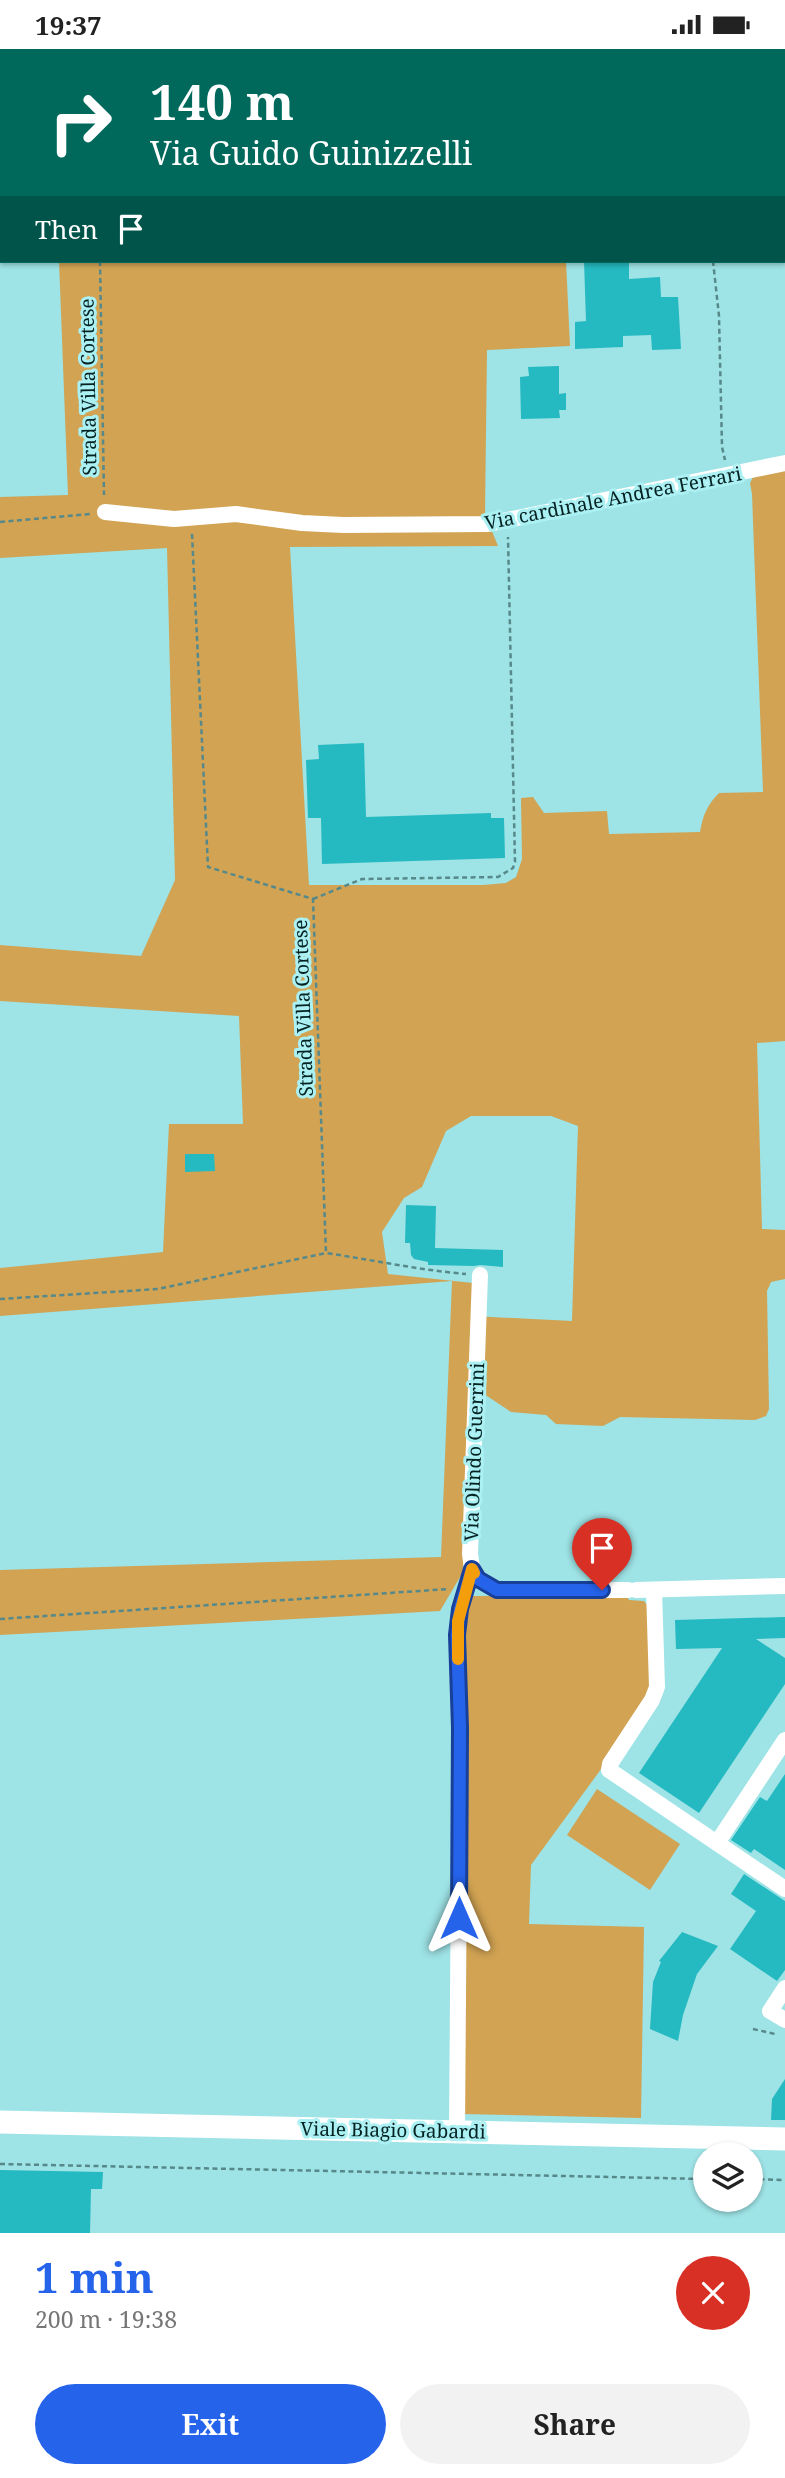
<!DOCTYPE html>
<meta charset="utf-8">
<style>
body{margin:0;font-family:"Noto Serif",serif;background:#f2f2f2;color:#222;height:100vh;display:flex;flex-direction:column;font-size:26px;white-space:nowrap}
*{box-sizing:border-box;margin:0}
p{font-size:23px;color:#767676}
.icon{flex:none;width:38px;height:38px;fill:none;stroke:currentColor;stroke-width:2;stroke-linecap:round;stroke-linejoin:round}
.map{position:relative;height:2184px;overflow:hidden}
.panel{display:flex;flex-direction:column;background:#fff;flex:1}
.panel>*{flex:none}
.top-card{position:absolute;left:0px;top:0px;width:786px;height:214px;box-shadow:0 2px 5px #0004;background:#00695c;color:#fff;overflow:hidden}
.controls{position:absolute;left:693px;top:2093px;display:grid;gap:14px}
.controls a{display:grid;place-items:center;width:70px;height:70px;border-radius:50%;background:#fff;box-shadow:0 2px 5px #0004;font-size:35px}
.pin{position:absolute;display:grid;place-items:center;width:60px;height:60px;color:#fff;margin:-72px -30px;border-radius:50% 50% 50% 0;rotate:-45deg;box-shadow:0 0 7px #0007}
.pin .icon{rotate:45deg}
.me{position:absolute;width:77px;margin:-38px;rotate:0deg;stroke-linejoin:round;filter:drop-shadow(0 0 5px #0008)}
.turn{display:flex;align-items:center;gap:24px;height:147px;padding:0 35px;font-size:32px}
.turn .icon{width:91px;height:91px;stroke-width:2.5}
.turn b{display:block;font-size:49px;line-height:60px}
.then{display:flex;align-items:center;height:66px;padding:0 35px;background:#0003;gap:14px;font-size:26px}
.round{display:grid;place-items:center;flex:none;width:74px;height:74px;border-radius:37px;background:#f2f2f2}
.head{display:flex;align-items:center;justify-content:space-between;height:119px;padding:0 35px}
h1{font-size:42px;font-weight:700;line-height:52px;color:#2563eb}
.button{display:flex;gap:14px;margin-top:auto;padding:14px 35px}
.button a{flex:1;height:80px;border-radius:42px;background:#2563eb;color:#fff;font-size:28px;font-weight:700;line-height:80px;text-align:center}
.button a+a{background:#f2f2f2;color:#222}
.status{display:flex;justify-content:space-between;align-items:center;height:49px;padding:0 35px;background:#fff;direction:ltr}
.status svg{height:19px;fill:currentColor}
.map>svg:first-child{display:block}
.green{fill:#d1a353;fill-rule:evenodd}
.building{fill:#25bac1}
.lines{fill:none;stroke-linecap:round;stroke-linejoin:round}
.path{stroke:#57898b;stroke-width:2.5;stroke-dasharray:5 3.5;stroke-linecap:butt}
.street{stroke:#fff;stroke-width:16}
.secondary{stroke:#fff;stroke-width:23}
.route-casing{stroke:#184099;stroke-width:18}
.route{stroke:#2563eb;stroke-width:12}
.slow{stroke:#f59e0b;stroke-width:12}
.labels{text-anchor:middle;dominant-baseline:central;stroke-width:6;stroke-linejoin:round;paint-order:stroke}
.street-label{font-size:19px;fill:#052223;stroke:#abf0f3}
</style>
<div class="status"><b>19:37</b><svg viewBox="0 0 49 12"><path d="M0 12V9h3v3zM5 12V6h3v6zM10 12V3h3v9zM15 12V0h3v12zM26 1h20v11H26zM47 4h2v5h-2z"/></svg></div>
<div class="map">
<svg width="785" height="2184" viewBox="0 0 785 2184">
<rect width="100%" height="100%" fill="#9ee3e6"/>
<!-- green -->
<g class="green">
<rect x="109" y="0" width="283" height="2"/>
<path d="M59,212H566L570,297L487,301L485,465L498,497L290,498L309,836H483L506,834L516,828L522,810L521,749L533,748L544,764L607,762L609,785L700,783C703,766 707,756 719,744L763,743L752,445L750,434L753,428L785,420V992L757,994L762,1180L785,1181V1230L771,1233L767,1242L769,1360L766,1367L755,1371L620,1368L603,1377L556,1375L546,1366L511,1363L475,1339L463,1523L440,1562L0,1586V1521L441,1508L452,1232L0,1267V1219L163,1203L169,1075H243L239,967L0,952V896L141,907L175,831L167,499L0,509V448L68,446ZM471,1067H551L578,1077L572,1272L472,1267L473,1234L388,1225L382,1183L404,1149L422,1138L446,1082Z"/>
<path d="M469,1547H627L629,1551L644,1552L650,1560L651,1646L645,1660L531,1816L529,1875L644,1878L641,2069L461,2065L462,1573Z"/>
<path d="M597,1740L680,1795L650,1841L567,1786Z"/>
</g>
<!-- building -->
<g class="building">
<path d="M584,212H629V230L660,228L661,248H678L681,300L652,301L651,286L623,287V298L575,300V273L586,272Z"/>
<path d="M559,317V345L566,344V361H559L560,369L521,370L520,328L529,327L528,318Z"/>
<path d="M364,694L366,768L491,764V769H504L505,809L322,815L321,769H308L306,711L319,710L318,696Z"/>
<path d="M185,1105H214L215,1122L185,1123Z"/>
<path d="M406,1156L436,1157L435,1199L503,1201V1218L480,1216L474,1217L428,1216V1213L414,1210L411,1206L410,1194H405Z"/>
<path d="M785,1568V1589L756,1590L785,1609V1635L699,1764L639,1724L722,1599L676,1600L675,1571Z"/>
<path d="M785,1725V1821L754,1800L751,1804L731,1791L760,1748L767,1752Z"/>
<path d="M744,1825L785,1852V1921L777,1932L730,1900L756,1862L731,1845Z"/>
<path d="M682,1883L718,1897L697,1925L683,1966L678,1992L650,1980L653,1933L661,1913L659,1912Z"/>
<path d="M785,2030V2071H771L772,2050Z"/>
<path d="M0,2121L103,2123L102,2140H91L90,2184H0Z"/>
</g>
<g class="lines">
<!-- path -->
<g class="path">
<path d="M157,0V2"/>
<path d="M784,91H785"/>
<path d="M0,161H2"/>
<path d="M100,212L104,446"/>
<path d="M713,212L719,267L722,398L725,411"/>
<path d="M0,473L91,465"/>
<path d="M192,485L208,818L313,850L326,1204C373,1211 419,1221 466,1225"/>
<path d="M313,850L362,830L498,828L513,819L515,813L508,488"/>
<path d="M0,1250L158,1240L326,1204"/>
<path d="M0,1570L449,1540"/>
<path d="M753,1980L775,1985"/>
<path d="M0,2115L705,2130"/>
<path d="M751,2130L785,2131"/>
</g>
<!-- street -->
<g class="street">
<path d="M105,463L174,470L236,465L302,474L343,476L488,475L785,414"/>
<path d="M472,1519L478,1530L497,1541H628"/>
<path d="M636,1541L785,1537"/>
<path d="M654,1541L657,1638L652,1651L610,1715L609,1721L785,1840"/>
<path d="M717,1794L785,1691"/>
<path d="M785,1939L770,1962L785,1971"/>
<path d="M457,2082L460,1679L457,1586L460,1560L472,1519L470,1505L480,1226"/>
</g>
<!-- secondary -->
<path class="secondary" d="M0,2073L785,2090"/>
</g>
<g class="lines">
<defs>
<path id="route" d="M459,1869L460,1679L457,1586L460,1560L472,1520L478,1530L497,1541H602"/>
</defs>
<!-- route casing -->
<use href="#route" class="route-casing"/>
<!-- route -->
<use href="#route" class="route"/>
<!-- slow -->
<path class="slow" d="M458,1610V1572L472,1520L474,1524"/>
</g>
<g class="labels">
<!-- street labels -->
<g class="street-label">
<text transform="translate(88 338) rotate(-91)">Strada Villa Cortese</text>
<text transform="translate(613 449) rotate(-11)">Via cardinale Andrea Ferrari</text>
<text transform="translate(303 959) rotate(-92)">Strada Villa Cortese</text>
<text transform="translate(474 1403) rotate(-88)">Via Olindo Guerrini</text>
<text transform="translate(393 2081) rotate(1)">Viale Biagio Gabardi</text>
</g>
</g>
</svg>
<div class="controls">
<a><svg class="icon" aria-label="layers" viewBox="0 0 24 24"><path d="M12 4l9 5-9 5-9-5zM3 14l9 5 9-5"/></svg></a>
</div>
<div class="pin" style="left:602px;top:1541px;background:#d93025"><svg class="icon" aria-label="arrive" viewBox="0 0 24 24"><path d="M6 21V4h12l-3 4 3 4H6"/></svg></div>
<svg class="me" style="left:459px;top:1869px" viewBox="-20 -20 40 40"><path d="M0-17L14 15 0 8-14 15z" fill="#2563eb" stroke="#fff" stroke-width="4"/></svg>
<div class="top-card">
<div class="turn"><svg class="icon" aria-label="right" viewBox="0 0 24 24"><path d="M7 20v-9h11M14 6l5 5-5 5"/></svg><div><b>140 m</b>Via Guido Guinizzelli</div></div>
<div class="then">Then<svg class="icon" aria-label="arrive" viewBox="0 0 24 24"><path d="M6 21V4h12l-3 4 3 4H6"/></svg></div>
</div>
</div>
<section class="panel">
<div class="head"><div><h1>1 min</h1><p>200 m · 19:38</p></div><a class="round" style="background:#d93025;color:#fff"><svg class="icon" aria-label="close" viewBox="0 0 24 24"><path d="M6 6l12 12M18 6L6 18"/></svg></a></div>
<div class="button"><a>Exit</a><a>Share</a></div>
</section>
